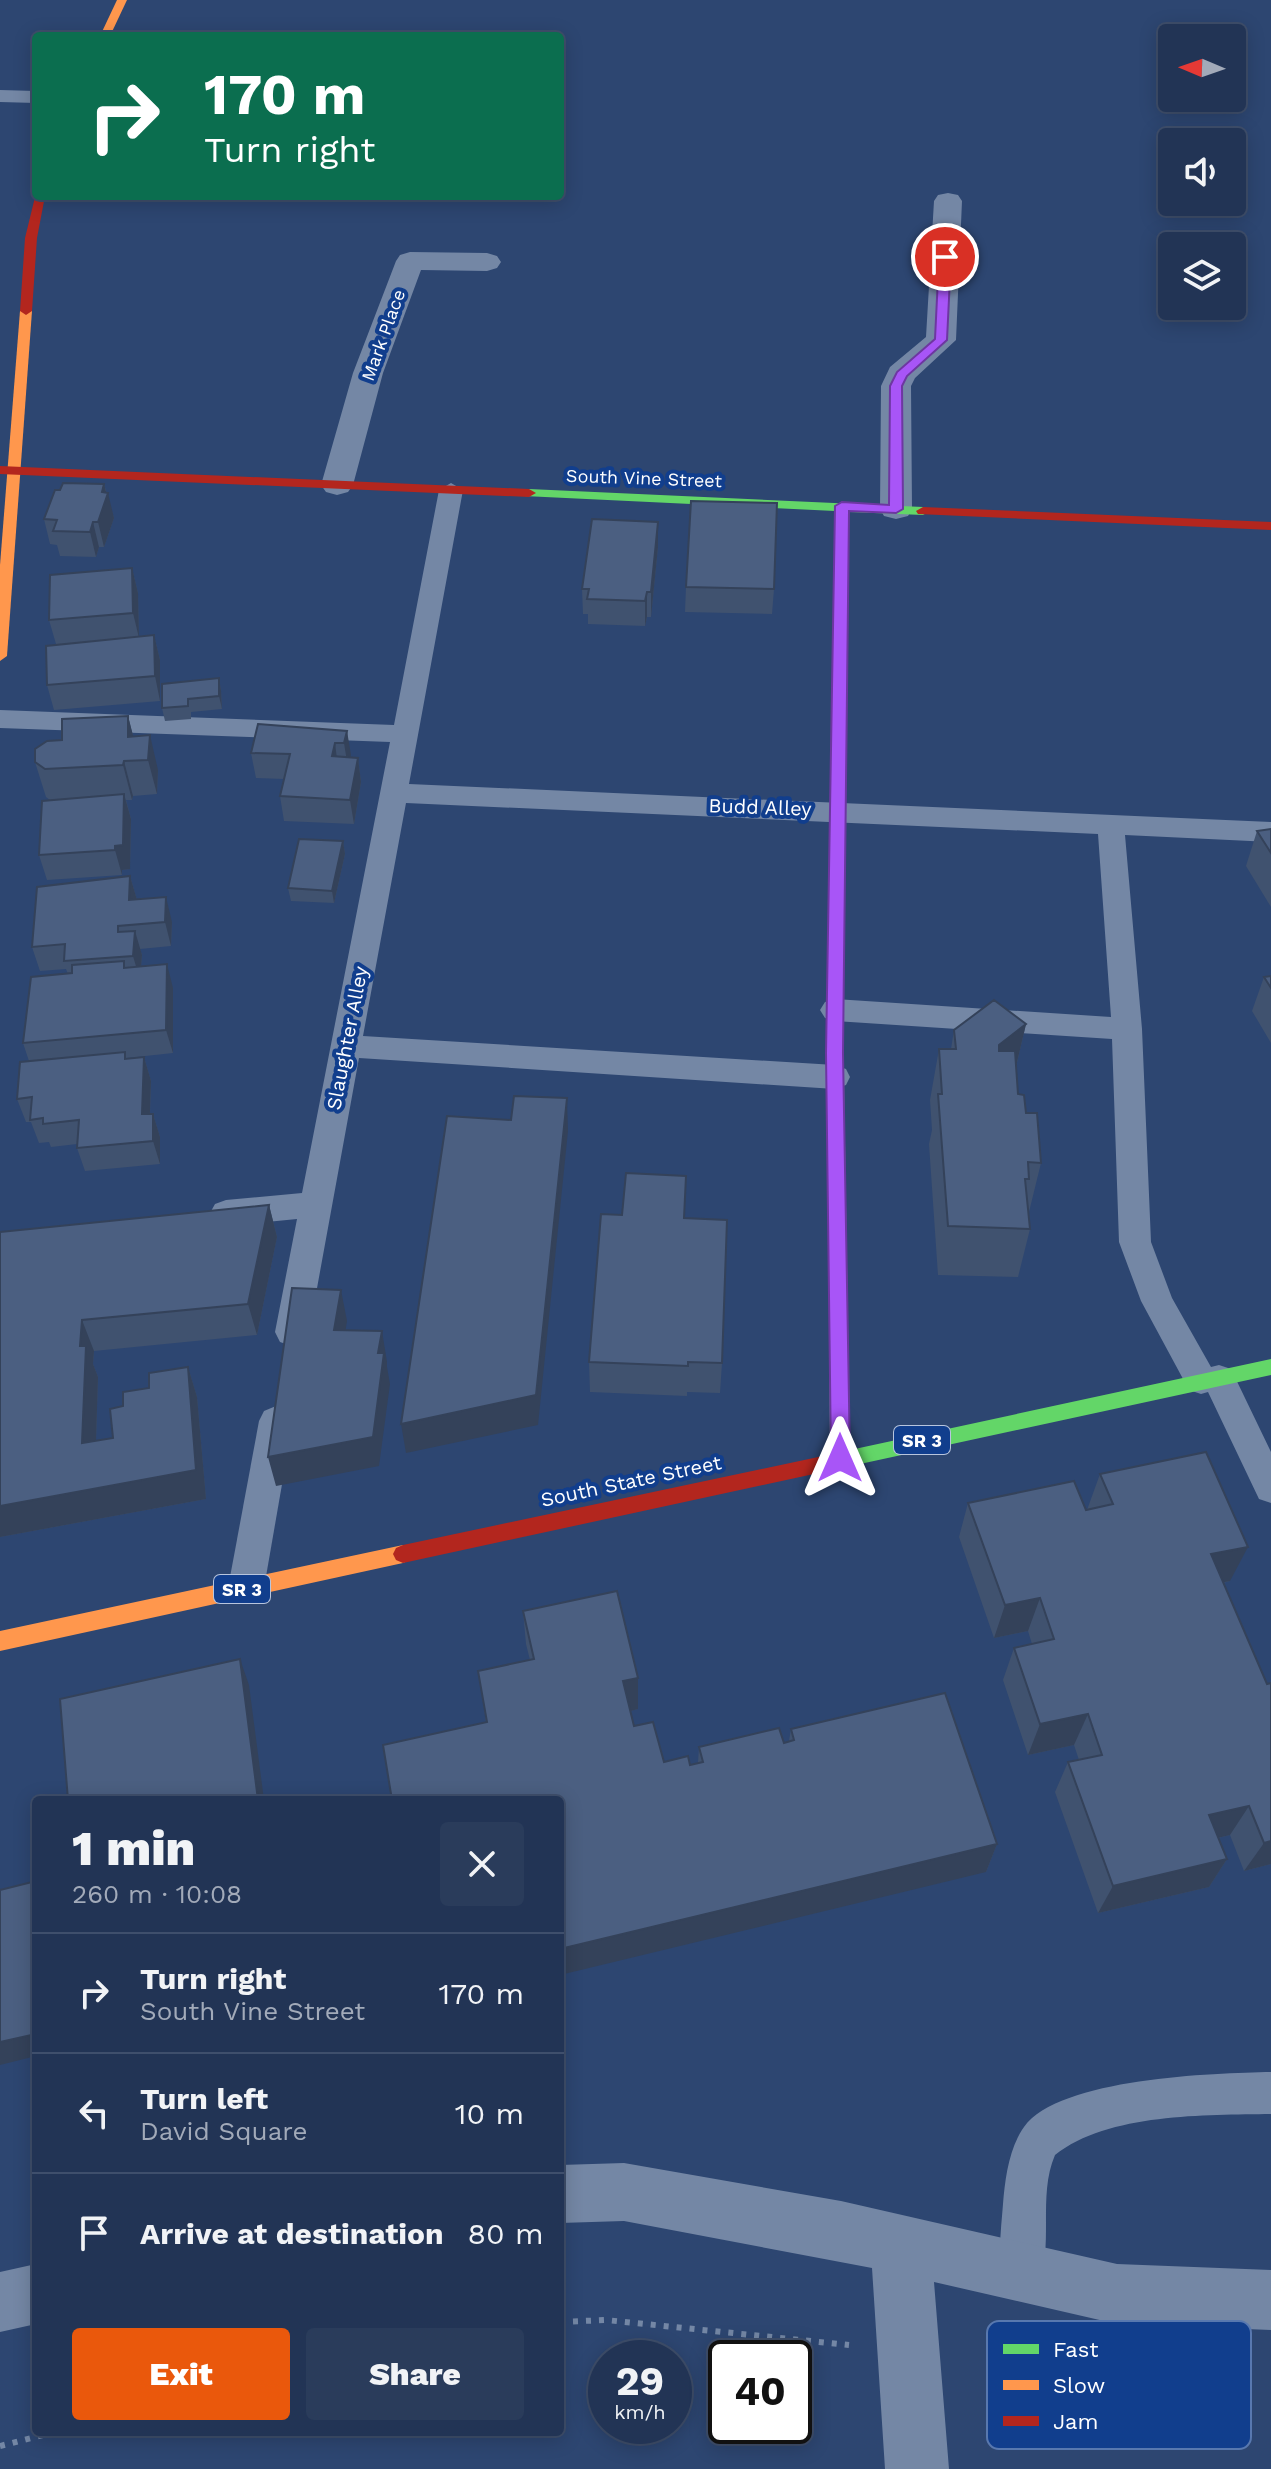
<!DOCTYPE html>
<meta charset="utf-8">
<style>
body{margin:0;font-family:"Work Sans",sans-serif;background:#2a3c5b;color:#f1f3f6;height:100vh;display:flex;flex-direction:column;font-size:30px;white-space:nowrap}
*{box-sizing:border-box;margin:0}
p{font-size:26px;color:#a2aab9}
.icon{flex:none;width:44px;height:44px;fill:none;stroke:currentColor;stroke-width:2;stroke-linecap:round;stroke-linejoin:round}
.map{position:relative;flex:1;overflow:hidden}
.sheet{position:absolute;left:32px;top:1796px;width:532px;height:640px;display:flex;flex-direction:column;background:#223455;border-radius:8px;box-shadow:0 4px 20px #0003,0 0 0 2px #3f4f6c}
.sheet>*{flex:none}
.guide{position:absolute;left:32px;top:32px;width:532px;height:168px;border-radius:8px;box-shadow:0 4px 20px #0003,0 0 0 2px #3f4f6c;background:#0b6e4f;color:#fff;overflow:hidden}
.needle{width:52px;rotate:272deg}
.fabs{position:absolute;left:1158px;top:24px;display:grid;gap:16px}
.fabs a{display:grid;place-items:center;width:88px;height:88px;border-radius:8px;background:#223455;box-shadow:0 4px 20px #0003,0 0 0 2px #3f4f6c;font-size:40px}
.speed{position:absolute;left:588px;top:2340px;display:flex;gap:16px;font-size:40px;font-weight:700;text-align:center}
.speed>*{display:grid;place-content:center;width:104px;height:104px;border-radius:50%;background:#223455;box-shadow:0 4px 20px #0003,0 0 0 2px #3f4f6c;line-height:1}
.speed small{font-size:20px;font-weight:400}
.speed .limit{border:4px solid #111;border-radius:12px;background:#fff;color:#111}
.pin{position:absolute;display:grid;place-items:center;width:68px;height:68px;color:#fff;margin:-34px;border:4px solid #fff;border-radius:50%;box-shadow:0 2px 8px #0007}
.me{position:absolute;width:88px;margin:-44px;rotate:0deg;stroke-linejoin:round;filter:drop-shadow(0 0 6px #0008)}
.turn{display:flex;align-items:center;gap:28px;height:168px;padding:0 40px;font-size:36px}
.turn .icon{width:104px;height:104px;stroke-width:2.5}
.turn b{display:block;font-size:56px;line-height:68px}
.round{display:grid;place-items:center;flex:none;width:84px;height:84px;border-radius:8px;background:#2a3c5b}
.head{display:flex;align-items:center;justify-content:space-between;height:136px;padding:0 40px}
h1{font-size:48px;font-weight:800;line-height:60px}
.cta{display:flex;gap:16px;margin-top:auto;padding:16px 40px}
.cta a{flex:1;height:92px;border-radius:8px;background:#ea580c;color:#fff;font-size:32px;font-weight:800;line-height:92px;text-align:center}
.cta a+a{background:#2a3c5b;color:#f1f3f6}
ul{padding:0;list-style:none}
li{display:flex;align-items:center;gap:24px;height:120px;padding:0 40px;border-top:2px solid #3f4f6c}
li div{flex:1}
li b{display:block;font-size:30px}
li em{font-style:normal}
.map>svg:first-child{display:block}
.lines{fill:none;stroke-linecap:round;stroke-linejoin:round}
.path{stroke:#7487a5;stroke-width:6;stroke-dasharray:5 8;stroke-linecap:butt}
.lane{fill:#7487a5;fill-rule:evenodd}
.street{fill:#7487a5;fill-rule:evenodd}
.fast{fill:#63d668;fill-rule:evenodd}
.slow{fill:#ff974d;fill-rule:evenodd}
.jam{fill:#b3261e;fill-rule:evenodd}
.wall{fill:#40526f}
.shaded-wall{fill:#34425a}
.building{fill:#4b5f81;stroke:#34425a;stroke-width:2}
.route{fill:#a855f7;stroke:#6d37a1;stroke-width:2}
.labels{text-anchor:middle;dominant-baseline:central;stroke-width:8;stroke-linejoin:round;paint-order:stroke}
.far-street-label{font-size:18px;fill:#fff;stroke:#113e8d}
.shield{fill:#113e8d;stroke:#b8c5dd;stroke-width:2}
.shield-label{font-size:18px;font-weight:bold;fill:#fff}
.street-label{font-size:20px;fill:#fff;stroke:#113e8d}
.key{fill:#113e8d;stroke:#5878af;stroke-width:2}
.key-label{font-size:22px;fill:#fff}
</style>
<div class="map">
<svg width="1271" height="2469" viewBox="0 0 1271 2469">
<rect width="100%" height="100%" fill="#2d4671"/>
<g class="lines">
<!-- path -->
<g class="path">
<path d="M560,2322L606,2320L849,2345"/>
<path d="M0,2446L55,2432"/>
</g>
<!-- lane -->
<g class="lane">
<path d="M0,90L36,91V103L0,102Z"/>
<path d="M451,483L463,490L409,784L1271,822V842L1125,835L1142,1029L1151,1242L1172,1298L1211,1367L1219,1365L1231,1369L1271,1452V1503L1259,1499L1208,1392L1201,1394L1189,1390L1141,1301L1119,1242L1112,1039L835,1021L825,1018L820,1010L825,1002L835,999L1111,1017L1098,834L406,803L363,1036L835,1065L846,1069L850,1077L846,1085L835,1089L359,1058L309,1332L304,1342L292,1346L280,1342L275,1332L297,1219L226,1226L215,1222L210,1213L215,1204L226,1200L302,1193L390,742L0,728V710L394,725L439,490Z"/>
<path d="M276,1406L288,1411L293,1421L264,1588L259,1600L246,1604L233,1600L228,1588L259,1421L264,1411Z"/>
<path d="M1271,2072V2114C1206,2115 1108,2113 1055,2155C1037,2197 1055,2247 1037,2288L1022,2295L1007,2288C996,2263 1001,2231 1003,2204C1005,2179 1009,2148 1024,2127C1059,2078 1214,2073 1271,2072Z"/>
</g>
<!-- street -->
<g class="street">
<path d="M948,193L958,195L962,201L956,340L915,378L911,386L912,509L908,516L896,519L884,516L880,509L881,386L890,367L926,337L934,201L938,195Z"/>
<path d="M410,252L487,253L497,256L501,262L497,268L487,271L421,270L383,373L353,485L348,492L337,495L326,492L321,485L353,373L396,261L400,255Z"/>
<path d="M624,2163L841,2201L1117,2264L1271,2270V2330L1117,2324L934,2282L949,2469H885L872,2268L624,2221L560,2223V2165Z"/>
<path d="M36,2264V2324L0,2332V2272Z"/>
</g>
<!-- fast -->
<g class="fast">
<path d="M529,489L923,507L930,511L923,515L849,512L846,701L839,706L832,701L835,511L524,496L522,493Z"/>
<path d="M835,1014L843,1020L850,1450L1271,1359V1375L837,1469L830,1467L827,1461L830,1455L827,1020Z"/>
</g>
<!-- slow -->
<g class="slow">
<path d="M117,0H127L110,36H100Z"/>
<path d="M26,307L32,311L7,656L0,661V565L20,311Z"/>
<path d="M839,696L846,701L843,1020L835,1026L827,1020L832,701Z"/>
<path d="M403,1545L410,1548L413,1554L410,1560L403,1563L0,1651V1631Z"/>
</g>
<!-- jam -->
<g class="jam">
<path d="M36,193V196H45L37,238L32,311L26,315L20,311L25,238Z"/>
<path d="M0,466L529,489L536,493L529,497L0,474Z"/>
<path d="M923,507L1271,522V530L918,514L916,511Z"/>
<path d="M837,1453L844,1455L847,1461L844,1467L837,1469L403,1563L396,1560L393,1554L396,1548L403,1545Z"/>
</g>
</g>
<!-- wall -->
<g class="wall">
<path d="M104,484L114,518L104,547H99L96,557L60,556L57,545L50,544L44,519L60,490Z"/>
<path d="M658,547L651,617H647L645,626L588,624V614H583L582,589Z"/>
<path d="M132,568L138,593L139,637L154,635L160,660V701L54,710L47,685L56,644L49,620Z"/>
<path d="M686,587L774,589L772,614L685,612Z"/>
<path d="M219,678L221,691L222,709L191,712V719L165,721L162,708Z"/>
<path d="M128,716L133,736L158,770L157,794L133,796L132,800H126L131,819L130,869L122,870V875L47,880L39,855L50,800L46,797L35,762L62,740Z"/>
<path d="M347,731L350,757L358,758L361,782L354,824L284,821L280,796L284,779L256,778L251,753Z"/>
<path d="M1271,829V907L1246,866L1257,831Z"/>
<path d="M343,841L345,854L334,903L291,901L288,888Z"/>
<path d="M130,876L137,900L172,922L171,946L140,949L142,955L141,966L173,988V1053L127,1058V1059L144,1057L151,1081L150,1114H153L160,1137V1164L85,1171L77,1148V1144L51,1147L49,1142L39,1143L31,1122H26L17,1099L29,1061L23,1043L68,974L66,969L40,971L32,947Z"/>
<path d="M1271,976V1043L1252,1011L1264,977Z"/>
<path d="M1026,1024L1016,1067L1018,1094L1026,1113L1041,1163L1029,1212L1030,1229L1018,1277L938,1275L929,1144L932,1130L930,1100L939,1049H951L954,1030Z"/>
<path d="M269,1205L277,1237L257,1335L94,1351L93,1364L98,1377L96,1441L113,1438L123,1406L149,1388L188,1367L197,1397L206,1499L0,1537V1232Z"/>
<path d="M622,1215L684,1218L722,1363L720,1393L687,1392V1396L590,1392L589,1362Z"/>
<path d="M1100,1474L1230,1581L1223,1583L1267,1684L1271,1683V1864L1244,1871L1230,1835L1218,1838L1227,1859L1209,1887L1098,1913L1055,1792L1068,1762L1079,1760L1074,1745L1028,1755L1003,1680L1014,1648L1032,1644L1028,1631L994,1638L959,1537L968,1503L1087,1510Z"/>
<path d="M523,1611L638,1709L630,1711L634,1726L664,1762L690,1765L698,1763L699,1747L784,1743L789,1741L791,1729L997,1844L986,1872L560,1800L486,1722L478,1671L530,1660L526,1644Z"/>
</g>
<!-- shaded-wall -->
<g class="shaded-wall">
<path d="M104,484L107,496L108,493L114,518L104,547L98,522L102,492Z"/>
<path d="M93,522L99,547L96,557L90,532Z"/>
<path d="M658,522V547L651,617V592Z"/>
<path d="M132,568L138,593L139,638L133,613Z"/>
<path d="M647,592V617L645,626V601Z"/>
<path d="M154,635L160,660V701L155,676Z"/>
<path d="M219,678L221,691L222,709L219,696Z"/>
<path d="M128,716L137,751L128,737Z"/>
<path d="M347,731L351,755L348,768L344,743Z"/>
<path d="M150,735L158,770L157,794L148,760Z"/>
<path d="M335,743L338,767L332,756Z"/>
<path d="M358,758L361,782L354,824L350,800Z"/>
<path d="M124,761L133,796L132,800L123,765Z"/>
<path d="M124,794L131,819L130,869L122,870V875L115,850Z"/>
<path d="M343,841L345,854L334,903L332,891Z"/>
<path d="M130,876L137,900H129Z"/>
<path d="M166,897L172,922L171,946L165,922Z"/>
<path d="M135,931L142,955L140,980L133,956Z"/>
<path d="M167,964L173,988V1053L166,1030Z"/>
<path d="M1026,1024L1014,1075L988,1096L999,1045Z"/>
<path d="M144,1057L151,1081L149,1138L142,1114Z"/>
<path d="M567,1098L568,1131L538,1425L406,1453L401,1424Z"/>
<path d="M153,1114L160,1137V1164L153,1141Z"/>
<path d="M269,1205L277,1237L257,1335L248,1304Z"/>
<path d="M341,1290L347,1321L341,1360L334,1330Z"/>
<path d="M82,1320L94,1351L93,1364L98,1377L95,1472L82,1443L80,1346Z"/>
<path d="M382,1331L387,1362V1367L390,1384L379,1466L276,1486L268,1457L378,1353Z"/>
<path d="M188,1367L197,1397L206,1499L0,1537V1506L196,1470Z"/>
<path d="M1248,1547L1230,1581L1194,1588L1211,1554Z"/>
<path d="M1040,1598L1028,1631L994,1638L1005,1605Z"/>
<path d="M240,1659L249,1685L264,1800H258Z"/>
<path d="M638,1678V1709L623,1713V1681Z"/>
<path d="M1088,1714L1074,1745L1028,1755L1040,1724Z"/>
<path d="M1249,1806L1230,1835L1192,1844L1209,1815Z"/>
<path d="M1271,1841V1864L1244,1871L1264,1843Z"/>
<path d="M997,1844L986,1872L560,1975V1949Z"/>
<path d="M1227,1859L1209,1887L1098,1913L1113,1886Z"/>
<path d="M36,2034V2056L0,2065V2042Z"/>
</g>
<!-- building -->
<g class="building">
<path d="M63,483L104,484L102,492L108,493L98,522H93L90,532L53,531L57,520L44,519L55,490H60Z"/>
<path d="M691,501L777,503L774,589L686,587Z"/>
<path d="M592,519L658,522L651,592H647L645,601L587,599L589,589H582Z"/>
<path d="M132,568L133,613L49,620L50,575Z"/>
<path d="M154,635L155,676L47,685L46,646Z"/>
<path d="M219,678V696L188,699V706L162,708V684Z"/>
<path d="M128,716V737L150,735L148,760L124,761L123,765L45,769L35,762V749L47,741L62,740V719Z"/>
<path d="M258,724L347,731L344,743H335L332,756L358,758L350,800L280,796L290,754L251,753Z"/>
<path d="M124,794L123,845L115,846V850L39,855L42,801Z"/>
<path d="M1271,829V853L1257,831Z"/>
<path d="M299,839L343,841L332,891L288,888Z"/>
<path d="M130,876L129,900L166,897L165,922L118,926V932L135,931L133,956L64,961L65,944L32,947L37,887Z"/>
<path d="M124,961V968L167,964L166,1030L23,1043L31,977L72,973V965Z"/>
<path d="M1271,976V988L1264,977Z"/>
<path d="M994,1000L1026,1024L999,1045V1051H1015L1018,1094L1024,1095L1026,1113H1037L1041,1163L1028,1162L1029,1179H1025L1030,1229L948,1226L938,1094H942L939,1049H956L954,1030Z"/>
<path d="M125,1052V1059L144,1057L142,1114H153V1141L77,1148L79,1120L43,1124V1118L30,1120L32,1097L17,1099L20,1062Z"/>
<path d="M514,1096L567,1098L536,1395L401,1424L447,1116L511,1120Z"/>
<path d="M626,1173L686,1176L684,1218L727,1220L722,1363L688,1362V1366L589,1362L601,1214L622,1215Z"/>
<path d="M269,1205L248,1304L82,1320L80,1346H86L82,1443L113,1438L110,1409L123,1406V1392L149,1388V1373L188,1367L196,1470L0,1506V1232Z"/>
<path d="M292,1288L341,1290L334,1330L382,1331L378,1353H384L373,1437L268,1457Z"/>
<path d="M1206,1452L1248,1547L1211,1554L1267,1684L1271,1683V1841L1264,1843L1249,1806L1209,1815L1227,1859L1113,1886L1068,1762L1102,1755L1088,1714L1040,1724L1014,1648L1054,1639L1040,1598L1005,1605L968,1503L1074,1481L1086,1510L1113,1504L1100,1474Z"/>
<path d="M617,1591L638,1678L623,1681L634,1726L653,1722L664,1762L688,1756L690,1765L703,1762L699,1747L779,1728L784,1743L794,1740L791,1729L945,1693L997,1844L560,1949V1800H392L383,1745L487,1722L478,1671L534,1659L523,1611Z"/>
<path d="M240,1659L258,1800H68L60,1699Z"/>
<path d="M36,1881V2034L0,2042V1890Z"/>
</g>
<!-- route -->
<path class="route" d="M945,253L951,257L947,340L907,376L902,386L903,509L896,513L849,511L843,1053L850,1458L840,1467L831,1458L826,1053L835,506L842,502L889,505L890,386L897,372L935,339L939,257Z"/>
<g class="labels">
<!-- far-street labels -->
<g class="far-street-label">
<text transform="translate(383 335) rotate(-70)">Mark Place</text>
<text transform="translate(644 478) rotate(2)">South Vine Street</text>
</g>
<!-- shield labels -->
<g class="shield">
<rect x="894" y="1426" width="56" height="28" rx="6"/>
<rect x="214" y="1575" width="56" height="28" rx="6"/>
</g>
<g class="shield-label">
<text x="922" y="1440">SR 3</text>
<text x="242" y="1589">SR 3</text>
</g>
<!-- street labels -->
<g class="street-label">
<text transform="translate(760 807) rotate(2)">Budd Alley</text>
<text transform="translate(347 1038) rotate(-79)">Slaughter Alley</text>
<text transform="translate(631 1481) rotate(-12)">South State Street</text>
</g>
</g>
<!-- legend -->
<rect x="987" y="2321" width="264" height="128" rx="12" class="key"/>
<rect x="1003" y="2344" width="36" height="10" fill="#63d668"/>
<rect x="1003" y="2380" width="36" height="10" fill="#ff974d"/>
<rect x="1003" y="2416" width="36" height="10" fill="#b3261e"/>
<g class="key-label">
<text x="1053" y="2357">Fast</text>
<text x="1053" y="2393">Slow</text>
<text x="1053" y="2429">Jam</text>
</g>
</svg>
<div class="fabs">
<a><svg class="needle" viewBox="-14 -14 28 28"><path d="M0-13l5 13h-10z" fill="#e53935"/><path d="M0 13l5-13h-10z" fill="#a2aab9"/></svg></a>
<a><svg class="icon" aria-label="sound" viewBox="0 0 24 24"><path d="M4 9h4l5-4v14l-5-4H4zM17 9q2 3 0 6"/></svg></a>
<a><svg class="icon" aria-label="layers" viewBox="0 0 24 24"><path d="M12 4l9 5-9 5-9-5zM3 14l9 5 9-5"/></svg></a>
</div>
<div class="speed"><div>29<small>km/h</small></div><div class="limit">40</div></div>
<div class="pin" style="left:945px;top:257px;background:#d93025"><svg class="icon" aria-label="arrive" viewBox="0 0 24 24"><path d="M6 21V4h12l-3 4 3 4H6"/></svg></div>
<svg class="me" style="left:840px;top:1458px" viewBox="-20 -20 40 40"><path d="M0-17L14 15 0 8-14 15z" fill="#a855f7" stroke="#fff" stroke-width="4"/></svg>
<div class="guide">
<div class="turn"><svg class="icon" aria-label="right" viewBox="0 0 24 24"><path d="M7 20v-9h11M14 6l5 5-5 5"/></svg><div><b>170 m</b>Turn right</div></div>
</div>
<section class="sheet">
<div class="head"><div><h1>1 min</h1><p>260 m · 10:08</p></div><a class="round"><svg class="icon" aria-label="close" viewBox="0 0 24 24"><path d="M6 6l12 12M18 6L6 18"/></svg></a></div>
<ul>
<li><svg class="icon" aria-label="right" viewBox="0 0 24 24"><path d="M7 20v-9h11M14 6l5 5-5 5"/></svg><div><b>Turn right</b><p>South Vine Street</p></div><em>170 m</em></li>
<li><svg class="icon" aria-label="left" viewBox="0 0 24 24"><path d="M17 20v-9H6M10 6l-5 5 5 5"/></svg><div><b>Turn left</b><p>David Square</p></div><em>10 m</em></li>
<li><svg class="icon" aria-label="arrive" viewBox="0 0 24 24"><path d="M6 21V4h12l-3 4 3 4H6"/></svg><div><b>Arrive at destination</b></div><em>80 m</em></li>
</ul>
<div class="cta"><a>Exit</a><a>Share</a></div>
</section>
</div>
